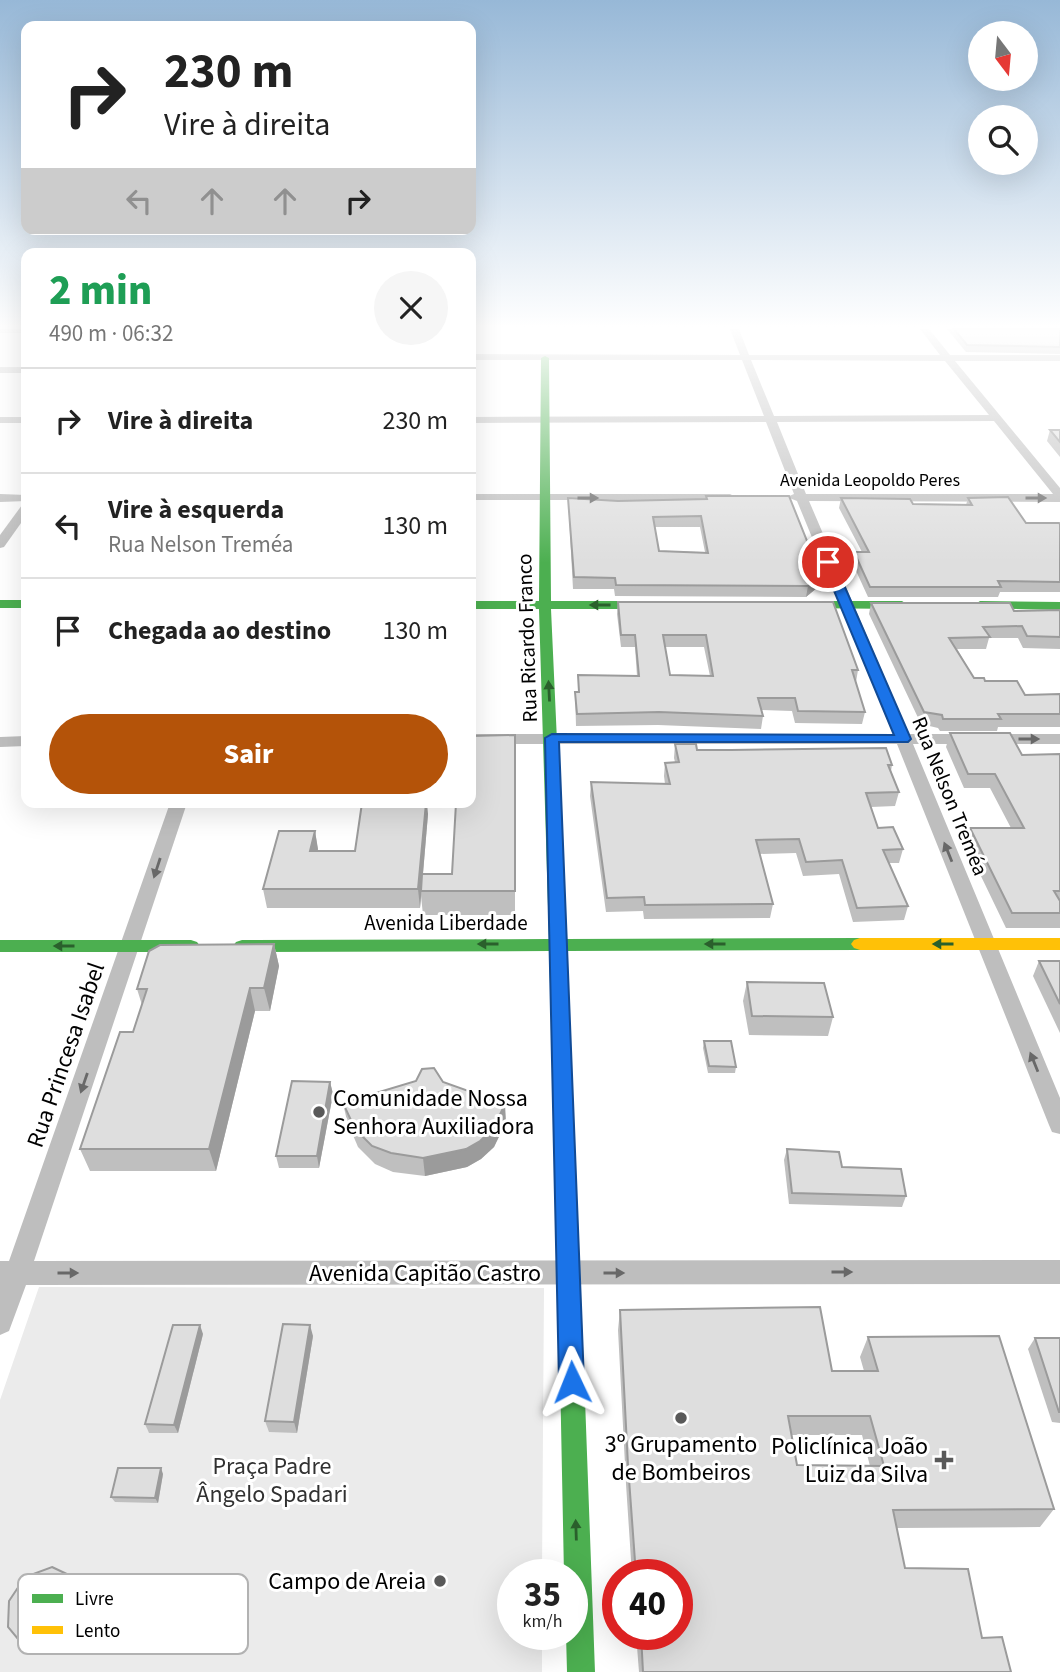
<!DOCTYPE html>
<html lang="pt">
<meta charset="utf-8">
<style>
body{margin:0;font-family:"Source Sans 3",sans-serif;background:#f6f6f6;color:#222;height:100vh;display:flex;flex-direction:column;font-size:26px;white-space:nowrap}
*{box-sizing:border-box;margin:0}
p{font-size:23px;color:#767676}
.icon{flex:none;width:38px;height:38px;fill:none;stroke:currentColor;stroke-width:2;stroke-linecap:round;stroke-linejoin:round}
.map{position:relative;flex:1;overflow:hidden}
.sheet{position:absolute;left:21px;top:248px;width:455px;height:560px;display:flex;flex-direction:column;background:#fff;border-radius:14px;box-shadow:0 7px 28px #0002}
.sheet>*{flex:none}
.guide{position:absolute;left:21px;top:21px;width:455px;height:214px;border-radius:14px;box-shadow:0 7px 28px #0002;background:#fff;color:#222;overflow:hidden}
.needle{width:46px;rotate:164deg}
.buttons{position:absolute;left:968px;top:21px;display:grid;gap:14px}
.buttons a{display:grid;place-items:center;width:70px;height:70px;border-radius:50%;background:#fff;box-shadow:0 7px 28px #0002;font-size:35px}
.speed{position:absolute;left:497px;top:1559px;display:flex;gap:14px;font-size:35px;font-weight:700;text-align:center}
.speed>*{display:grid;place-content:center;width:91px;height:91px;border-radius:50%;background:#fff;box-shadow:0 7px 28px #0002;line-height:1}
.speed small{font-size:18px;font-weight:400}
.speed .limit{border:10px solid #d22;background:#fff;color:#111}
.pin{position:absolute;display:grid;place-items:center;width:60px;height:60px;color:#fff;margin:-30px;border:4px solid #fff;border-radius:50%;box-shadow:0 2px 7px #0007}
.me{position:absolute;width:77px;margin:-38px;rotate:358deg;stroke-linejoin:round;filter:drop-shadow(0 0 5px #0008)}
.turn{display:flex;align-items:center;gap:24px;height:147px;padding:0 28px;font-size:32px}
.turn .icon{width:91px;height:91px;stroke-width:2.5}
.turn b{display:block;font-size:49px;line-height:60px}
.lanes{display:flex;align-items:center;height:66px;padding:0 28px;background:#0003;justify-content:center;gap:35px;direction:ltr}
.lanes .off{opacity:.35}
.round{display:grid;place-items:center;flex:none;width:74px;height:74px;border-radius:37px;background:#f6f6f6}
.summary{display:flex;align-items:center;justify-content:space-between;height:119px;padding:0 28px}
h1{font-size:42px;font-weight:800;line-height:52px;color:#1e9e55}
.primary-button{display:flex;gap:14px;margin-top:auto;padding:14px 28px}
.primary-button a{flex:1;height:80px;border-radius:42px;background:#b45309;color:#fff;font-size:28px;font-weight:800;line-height:80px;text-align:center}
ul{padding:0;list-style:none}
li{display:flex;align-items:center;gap:21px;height:105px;padding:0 28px;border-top:2px solid #e0e0e0}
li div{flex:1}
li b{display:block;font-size:26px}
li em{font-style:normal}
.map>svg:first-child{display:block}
.green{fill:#ebebeb}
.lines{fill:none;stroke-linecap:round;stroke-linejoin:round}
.street{fill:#bebebe;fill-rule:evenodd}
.fast{fill:#4caf50;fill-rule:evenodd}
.slow{fill:#ffc107;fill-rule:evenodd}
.wall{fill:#bfbfbf;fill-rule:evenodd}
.shaded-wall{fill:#9b9b9b}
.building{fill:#dedede;stroke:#9b9b9b;stroke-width:2;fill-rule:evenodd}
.oneway{fill:#686868}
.oneway2{fill:#2a602c}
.route{fill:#1a73e8;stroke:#114b97;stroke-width:2}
.poi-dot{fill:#595959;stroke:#fff;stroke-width:2.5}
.labels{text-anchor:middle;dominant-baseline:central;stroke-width:6;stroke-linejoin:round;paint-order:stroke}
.far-street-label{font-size:18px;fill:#000;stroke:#fff}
.street-label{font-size:21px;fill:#000;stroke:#fff}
.near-street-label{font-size:24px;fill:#000;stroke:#fff}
.near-poi-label{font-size:24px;fill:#000;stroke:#fff;text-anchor:end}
.near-park-label{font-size:24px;fill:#313131;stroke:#fff}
.key{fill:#fff;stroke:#b2b2b2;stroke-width:2}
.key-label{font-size:19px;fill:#000}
</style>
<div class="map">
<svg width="1060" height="1672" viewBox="0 0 1060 1672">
<rect width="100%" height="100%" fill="#fff"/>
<!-- green -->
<path class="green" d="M39,1287L544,1288L542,1575H513V1634L542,1635V1672H0V1400Z"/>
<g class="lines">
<!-- street -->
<g class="street">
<rect x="0" y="329" width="26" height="4"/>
<path d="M730,329H739L749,355H940L920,329H929L950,355H1060V361H955L1060,488V502L809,501L909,734H1060V744H913L1060,1098V1134L1052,1132L1049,1125L897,744H471V734H893L797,501L787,497L794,494L766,422L471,423V417L764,416L742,360H471V354L740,355ZM751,360L945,361L989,415L774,416ZM994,421L1053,494H806L777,422Z"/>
<rect x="0" y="367" width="26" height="6"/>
<rect x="0" y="417" width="26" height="6"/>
<path d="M0,494L26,495V501L0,502Z"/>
<path d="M471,494H730L736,497L730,500H471Z"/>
<path d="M22,505H26V516L4,547L0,548V535Z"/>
<path d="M26,736V746L0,747V737Z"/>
<path d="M170,803H187L34,1261L1060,1260V1284L26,1285L9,1331L0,1335V1261H9Z"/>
</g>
<!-- fast -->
<g class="fast">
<path d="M545,356L549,358L551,601H650L656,605L650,609H551L566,939L860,938L866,940L869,944L866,948L860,950L567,951L575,1147L572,1153L565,1156L558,1153L555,1147L549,951L242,952L236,950L233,946L236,942L242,940L549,939L539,609H471V601H539L541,358Z"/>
<rect x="0" y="600" width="26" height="8"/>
<path d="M802,601H902L908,605L902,609L798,608V602Z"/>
<path d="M980,601L1060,602V610L976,608L974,605Z"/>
<path d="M0,940H191L197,942L200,946L197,950L191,952H0Z"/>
<path d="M572,1360L581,1363L584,1372L595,1672H567L566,1634H572V1575H564L560,1372L563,1363Z"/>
</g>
<!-- slow -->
<g class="slow">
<path d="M860,938H1060V950H860L854,948L851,944L854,940Z"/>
<path d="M565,1138L572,1141L575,1147L584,1372L581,1381L572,1384L563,1381L560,1372L555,1147L558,1141Z"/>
</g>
</g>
<!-- wall -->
<g class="wall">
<path d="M947,329H1060V354L966,352Z"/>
<path d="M1050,430H1060V457L1047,441Z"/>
<path d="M706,496L821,576L818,587L806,597L615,596L614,589H573L568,498L618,501L706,499ZM655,527H700L705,552L659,551Z"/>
<path d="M841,498L913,504L966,505L968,498L1026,523L1060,524V592H1000L998,597H868L852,562L854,552H862L839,508Z"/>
<path d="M618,602L858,670L856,682L865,712L862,724L795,723L792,711L761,710L763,716L761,729L658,725L576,726L575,692H578V675L637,676L635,647H621L617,614ZM665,647H704L710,676L670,675Z"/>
<path d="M871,603L1014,611L1060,610V649L1023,648L1018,638H989L986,649H957L974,678L1025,695L1060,694V727H998L997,731H940L938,728L921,724L869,614Z"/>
<path d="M950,733L1022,755L1060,754V928H1006L965,843L970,828H1011L990,788H964L946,747Z"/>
<path d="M515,735V915H423L421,896L420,908H267L263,889L315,831L318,851H355L428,814L423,874H452Z"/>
<path d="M675,744L697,750L892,765L891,771L899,792L895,806L871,807L878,828L903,849L899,863H889L908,906L904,920L853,922L839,874L803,876L796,853L759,854L773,904L770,918L644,919L643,911L606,912L590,796L591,782L665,784L664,776L665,763L675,762L674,758Z"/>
<path d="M274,944L279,966L270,1011H255L216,1171H90L80,1149L133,1032L142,1005L137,989Z"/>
<path d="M1039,961H1060V1033L1033,976Z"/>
<path d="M747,982L833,1017L828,1036L749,1035L743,1001Z"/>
<path d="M704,1041L736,1067L735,1073H708L703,1048Z"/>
<path d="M330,1082L333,1094L319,1168H279L276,1156Z"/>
<path d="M443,1082L506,1122L494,1147L481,1159L467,1167L425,1176L393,1172L375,1164L358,1147L347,1121L343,1103Z"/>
<path d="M787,1149L842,1167L906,1196L902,1207L789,1204L784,1160Z"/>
<path d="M620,1310L832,1371H864L860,1357L868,1337L1054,1509L1040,1527L897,1528L905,1568L982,1638L1011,1672H639L636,1634H677V1575H632L626,1484L618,1330ZM792,1435H862L870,1466L797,1465Z"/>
<path d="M203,1334L178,1433H149L145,1424Z"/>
<path d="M313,1336L297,1433L269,1432L265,1421Z"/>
<path d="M1035,1338H1060V1423L1052,1422L1028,1349Z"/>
<path d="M163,1474L158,1503L115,1502L111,1497Z"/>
</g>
<!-- shaded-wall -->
<g class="shaded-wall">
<path d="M821,576L818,587L806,597L808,586Z"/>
<path d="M426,803H427L428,814L420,908L418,889Z"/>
<path d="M315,831L318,849L313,869L310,851Z"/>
<path d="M274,944L279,966L270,1011L264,988Z"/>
<path d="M250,988L255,1011L216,1171L209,1149Z"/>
<path d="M330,1082L333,1094L319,1168L317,1156Z"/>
<path d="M505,1104L506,1122L494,1147L481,1159L467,1167L425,1176L423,1158Z"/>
<path d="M200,1325L203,1334L178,1433L174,1425Z"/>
<path d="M310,1325L313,1336L297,1433L294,1422Z"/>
<path d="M161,1468L163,1474L158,1503L155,1498Z"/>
<path d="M71,1576L78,1586L79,1613L63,1642L32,1653L23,1645Z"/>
</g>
<!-- building -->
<g class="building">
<path d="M954,329H1060V347L967,345Z"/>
<path d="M1050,430H1060V442Z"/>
<path d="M706,496H789L821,576L808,586L616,585L615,578L574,577L568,498L618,501L707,499ZM701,516L708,553L659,551L653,517Z"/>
<path d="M1008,497L1026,523H1059L1060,524V582L998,581L1001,587H870L854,552H869L841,498L910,499L913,504L972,505L968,498Z"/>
<path d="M618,602H833L858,670H852L865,712L798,711L795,698H758L763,716L659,712L577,714L575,692H579L578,675L639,676L635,635H621ZM663,635H706L713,676L670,675Z"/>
<path d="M871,603H1010L1014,611L1060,610V637L1027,636L1022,626L983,627L990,637L949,638L974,678H984L985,681H1017L1025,695L1060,694V714H998L1001,719H943L942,715L924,712Z"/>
<path d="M950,733H1010L1022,755L1060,754V891H1054L1060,901V913H1012L970,828H1024L995,774H968Z"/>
<path d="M515,735V891H421L422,874H452L456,803H471V736Z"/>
<path d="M675,744H696L697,750H731L886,748L892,765H888L899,792L866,793L878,828L893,827L903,849L883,850L908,906L857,908L842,860L806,862L799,839L756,840L773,904L645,905L644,897L607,898L591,782L670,784L665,763L679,762Z"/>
<path d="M362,803H426L418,889H263L279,831H315L310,851H355Z"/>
<path d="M274,944L264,988H250L209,1149H80L120,1032H133L147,989H137L149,951L160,945Z"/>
<path d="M1039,961H1060V1004Z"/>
<path d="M747,982L824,983L833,1017L752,1016Z"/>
<path d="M704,1041H731L736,1067L709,1066Z"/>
<path d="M434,1068L443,1082L505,1104L493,1129L480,1141L466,1149L423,1158L391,1153L372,1146L355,1129L343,1103L416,1081L422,1069Z"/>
<path d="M292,1081L330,1082L317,1156H276Z"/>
<path d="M787,1149L839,1152L842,1167L901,1169L906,1196L792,1193Z"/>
<path d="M820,1307L832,1371H878L868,1337L999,1336L1054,1509L893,1510L905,1568L968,1569L982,1638L1002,1637L1011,1672H643L641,1634H677V1575H636L628,1465L620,1310ZM788,1416H870L884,1466L797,1465Z"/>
<path d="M283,1324L310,1325L294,1422L265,1421Z"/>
<path d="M173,1325H200L174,1425L145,1424Z"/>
<path d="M1035,1338H1060V1412H1059Z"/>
<path d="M118,1468H161L155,1498L111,1497Z"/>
<path d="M52,1567L71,1576L72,1604L55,1634L23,1645L8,1627L9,1601L25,1577Z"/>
</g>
<!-- one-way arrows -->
<defs><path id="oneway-solid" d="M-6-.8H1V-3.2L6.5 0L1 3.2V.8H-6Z" transform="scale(1.75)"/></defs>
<g class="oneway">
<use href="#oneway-solid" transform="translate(588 498)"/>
<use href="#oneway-solid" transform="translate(1036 498)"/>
<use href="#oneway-solid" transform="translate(1029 739)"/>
<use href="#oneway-solid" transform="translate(948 852) rotate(-112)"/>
<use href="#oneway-solid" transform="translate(157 868) rotate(108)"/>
<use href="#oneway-solid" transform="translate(1034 1062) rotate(-112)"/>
<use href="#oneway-solid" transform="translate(84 1083) rotate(109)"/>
<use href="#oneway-solid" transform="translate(842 1272)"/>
<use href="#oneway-solid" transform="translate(68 1273)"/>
<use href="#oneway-solid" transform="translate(614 1273)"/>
</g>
<g class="oneway2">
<use href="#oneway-solid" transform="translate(600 605) rotate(-180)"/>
<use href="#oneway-solid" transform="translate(549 691) rotate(-93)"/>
<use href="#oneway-solid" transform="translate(488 944) rotate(180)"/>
<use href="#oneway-solid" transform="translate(715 944) rotate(-180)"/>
<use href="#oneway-solid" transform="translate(943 944) rotate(-180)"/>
<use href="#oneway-solid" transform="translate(64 946) rotate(-180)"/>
<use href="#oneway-solid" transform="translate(576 1530) rotate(-92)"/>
</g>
<!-- sky -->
<linearGradient id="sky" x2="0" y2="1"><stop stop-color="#97b8d7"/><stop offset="0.58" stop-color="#fff"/><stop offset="1" stop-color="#fff" stop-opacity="0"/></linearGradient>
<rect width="1060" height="563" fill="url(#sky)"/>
<!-- route -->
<path class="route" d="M828,558L834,562L911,739L908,742H559L584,1382L580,1391L572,1394L563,1391L559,1382L545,738L552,734L894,735L822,562Z"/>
<!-- markers -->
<g class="poi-dot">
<circle cx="319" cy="1112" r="7"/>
<circle cx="681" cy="1418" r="7"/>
<path d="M940.5 1449.5h7v7h7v7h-7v7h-7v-7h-7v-7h7z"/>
<circle cx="440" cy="1581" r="7"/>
</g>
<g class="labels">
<!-- far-street labels -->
<g class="far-street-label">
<text x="870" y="480">Avenida Leopoldo Peres</text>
</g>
<!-- street labels -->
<g class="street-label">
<text transform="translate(527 638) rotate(-92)">Rua Ricardo Franco</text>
<text transform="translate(950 796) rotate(68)">Rua Nelson Treméa</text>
<text x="446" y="923">Avenida Liberdade</text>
</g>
<!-- near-street labels -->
<g class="near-street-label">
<text transform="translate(66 1055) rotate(-71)">Rua Princesa Isabel</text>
<text x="425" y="1273">Avenida Capitão Castro</text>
</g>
<!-- near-poi labels -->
<g class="near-poi-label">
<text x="333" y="1098" text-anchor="start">Comunidade Nossa<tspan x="333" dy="28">Senhora Auxiliadora</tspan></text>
<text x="681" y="1444" text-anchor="middle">3º Grupamento<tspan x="681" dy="28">de Bombeiros</tspan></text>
<text x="928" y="1446">Policlínica João<tspan x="928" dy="28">Luiz da Silva</tspan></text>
<text x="426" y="1581">Campo de Areia</text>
</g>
<!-- near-park labels -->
<g class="near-park-label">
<text x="272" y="1466">Praça Padre<tspan x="272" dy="28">Ângelo Spadari</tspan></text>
</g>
</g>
<!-- legend -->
<rect x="18" y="1574" width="230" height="80" rx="10" class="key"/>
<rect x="32" y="1594" width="31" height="9" fill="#4caf50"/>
<rect x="32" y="1626" width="31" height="8" fill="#ffc107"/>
<g class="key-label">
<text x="75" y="1605">Livre</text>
<text x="75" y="1637">Lento</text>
</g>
</svg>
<div class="buttons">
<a><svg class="needle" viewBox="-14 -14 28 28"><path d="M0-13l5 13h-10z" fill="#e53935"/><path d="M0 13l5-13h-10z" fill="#767676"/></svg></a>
<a><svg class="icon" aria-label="search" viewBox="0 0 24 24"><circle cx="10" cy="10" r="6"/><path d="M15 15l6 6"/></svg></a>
</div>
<div class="speed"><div>35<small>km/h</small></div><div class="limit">40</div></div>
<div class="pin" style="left:828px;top:562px;background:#d93025"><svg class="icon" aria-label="arrive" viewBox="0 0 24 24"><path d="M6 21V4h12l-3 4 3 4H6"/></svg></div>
<svg class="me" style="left:572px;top:1382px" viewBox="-20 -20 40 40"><path d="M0-17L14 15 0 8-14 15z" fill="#1a73e8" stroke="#fff" stroke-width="4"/></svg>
<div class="guide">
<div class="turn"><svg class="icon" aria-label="right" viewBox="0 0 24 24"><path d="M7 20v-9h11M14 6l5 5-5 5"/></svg><div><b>230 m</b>Vire à direita</div></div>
<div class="lanes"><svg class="icon off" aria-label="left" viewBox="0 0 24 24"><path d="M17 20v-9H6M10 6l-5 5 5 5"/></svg><svg class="icon off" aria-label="ahead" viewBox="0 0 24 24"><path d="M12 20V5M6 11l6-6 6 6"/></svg><svg class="icon off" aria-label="ahead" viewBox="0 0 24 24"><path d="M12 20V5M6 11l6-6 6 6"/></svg><svg class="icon" aria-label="right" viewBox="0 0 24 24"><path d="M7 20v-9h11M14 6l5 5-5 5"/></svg></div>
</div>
<section class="sheet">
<div class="summary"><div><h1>2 min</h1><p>490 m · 06:32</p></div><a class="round"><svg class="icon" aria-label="close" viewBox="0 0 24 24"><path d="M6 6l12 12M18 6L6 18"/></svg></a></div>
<ul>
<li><svg class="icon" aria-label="right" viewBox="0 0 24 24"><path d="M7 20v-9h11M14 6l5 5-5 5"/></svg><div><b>Vire à direita</b></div><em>230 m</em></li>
<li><svg class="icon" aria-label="left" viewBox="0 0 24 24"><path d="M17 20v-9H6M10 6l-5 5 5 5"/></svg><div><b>Vire à esquerda</b><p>Rua Nelson Treméa</p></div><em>130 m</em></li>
<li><svg class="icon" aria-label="arrive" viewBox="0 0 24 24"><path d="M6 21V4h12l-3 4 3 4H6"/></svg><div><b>Chegada ao destino</b></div><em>130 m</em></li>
</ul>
<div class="primary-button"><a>Sair</a></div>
</section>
</div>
